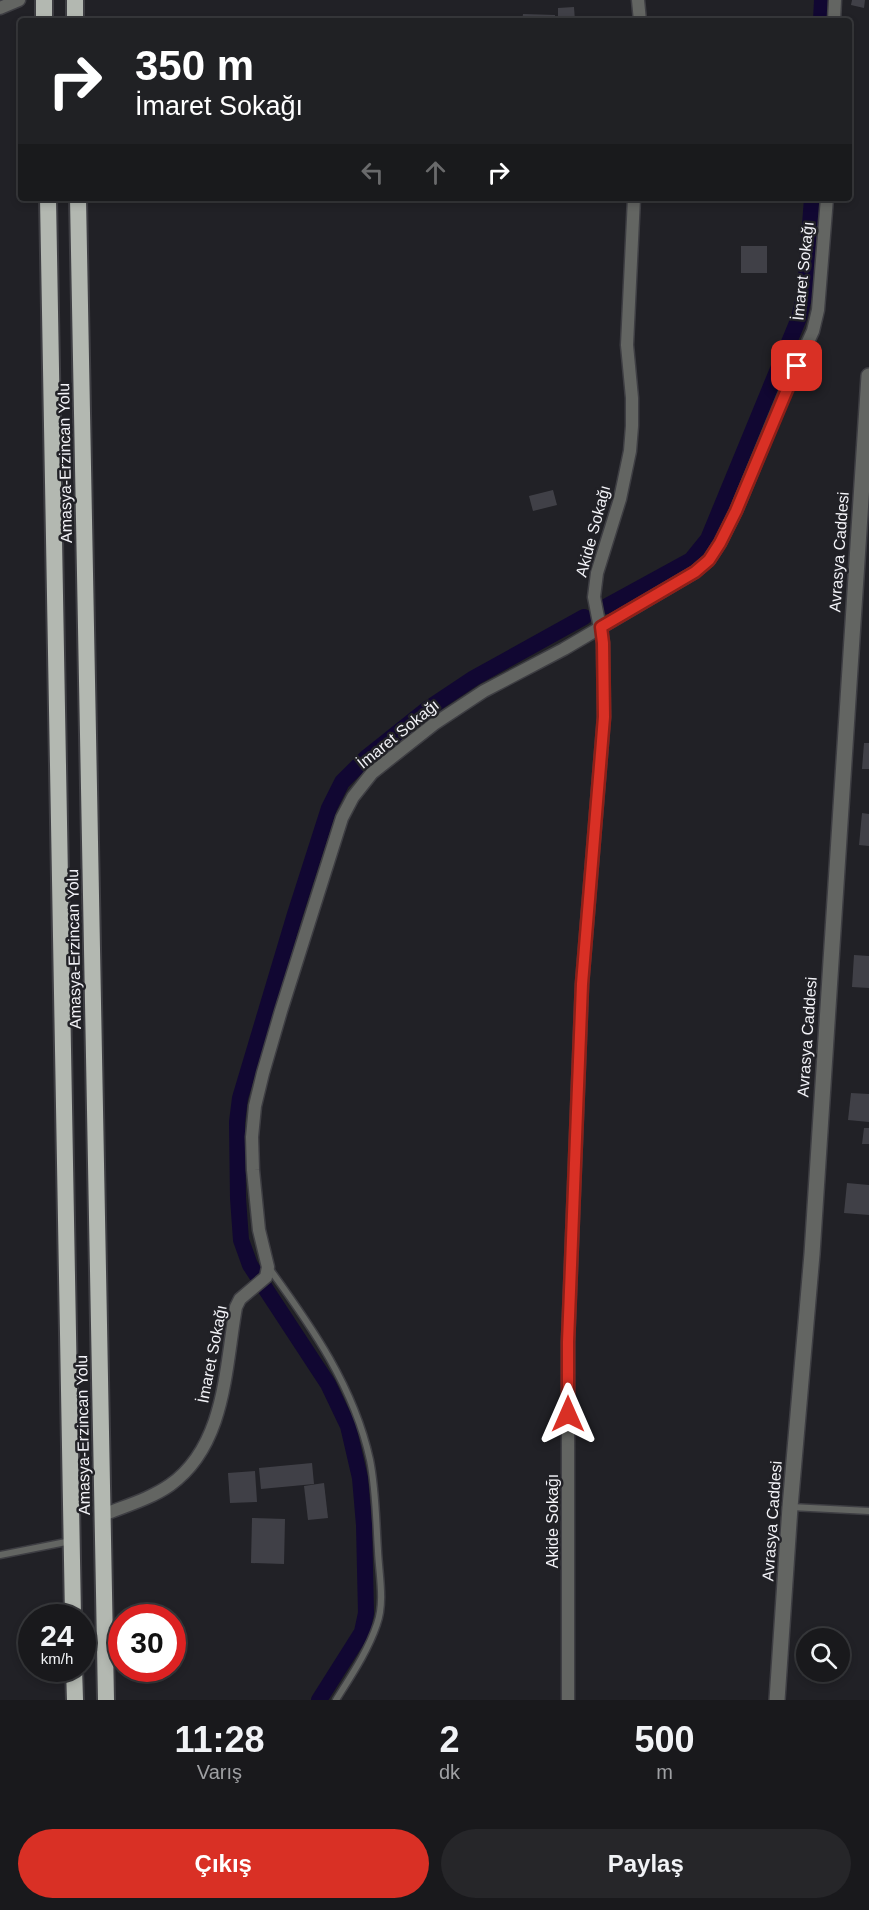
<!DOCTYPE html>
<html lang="tr">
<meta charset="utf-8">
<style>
body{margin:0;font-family:Helvetica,sans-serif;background:#262629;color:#f1f3f6;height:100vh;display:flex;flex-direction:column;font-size:22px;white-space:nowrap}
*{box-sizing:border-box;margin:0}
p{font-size:20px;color:#9fa0a3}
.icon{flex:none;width:33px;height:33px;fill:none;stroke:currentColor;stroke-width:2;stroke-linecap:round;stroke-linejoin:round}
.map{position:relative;height:1700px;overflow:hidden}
.side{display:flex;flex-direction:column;background:#19191c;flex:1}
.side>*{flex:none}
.top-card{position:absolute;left:18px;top:18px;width:834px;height:183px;border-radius:6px;box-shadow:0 3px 9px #0003,0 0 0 2px #37383b;background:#202124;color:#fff;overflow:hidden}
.tools{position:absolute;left:796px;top:1628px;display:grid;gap:12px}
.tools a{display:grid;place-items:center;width:54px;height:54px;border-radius:50%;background:#19191c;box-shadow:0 3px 9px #0003,0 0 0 2px #37383b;font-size:30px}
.speed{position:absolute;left:18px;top:1604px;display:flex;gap:12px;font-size:30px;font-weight:700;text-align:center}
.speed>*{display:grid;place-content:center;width:78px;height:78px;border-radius:50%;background:#19191c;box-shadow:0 3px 9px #0003,0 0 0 2px #37383b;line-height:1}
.speed small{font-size:15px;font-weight:400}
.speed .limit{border:9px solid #d22;background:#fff;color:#111}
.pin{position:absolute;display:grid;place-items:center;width:51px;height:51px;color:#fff;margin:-26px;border-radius:12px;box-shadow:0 3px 9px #0006}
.me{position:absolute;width:66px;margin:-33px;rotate:0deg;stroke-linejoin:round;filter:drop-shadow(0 0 4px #0008)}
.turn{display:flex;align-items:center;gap:21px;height:126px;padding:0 18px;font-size:27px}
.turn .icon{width:78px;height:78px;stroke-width:2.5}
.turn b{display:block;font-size:42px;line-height:51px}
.lanes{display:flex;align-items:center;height:57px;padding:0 18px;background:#0003;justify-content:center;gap:30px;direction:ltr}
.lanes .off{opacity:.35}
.eta{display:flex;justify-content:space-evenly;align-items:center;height:102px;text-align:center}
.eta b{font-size:36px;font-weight:700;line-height:42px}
.primary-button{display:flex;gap:12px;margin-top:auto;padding:12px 18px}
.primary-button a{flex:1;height:69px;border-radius:36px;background:#d93025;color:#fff;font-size:24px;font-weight:700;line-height:69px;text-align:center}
.primary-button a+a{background:#262629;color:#f1f3f6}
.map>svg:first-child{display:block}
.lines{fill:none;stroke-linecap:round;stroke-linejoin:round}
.canal{stroke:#110732;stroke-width:16}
.building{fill:#404047}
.service-casing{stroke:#3e3e43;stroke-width:9}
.minor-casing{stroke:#3e3e43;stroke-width:15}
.tertiary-casing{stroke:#3e3e43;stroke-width:18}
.trunk-casing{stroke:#3e3e43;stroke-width:20}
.service{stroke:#636562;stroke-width:6}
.minor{stroke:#636562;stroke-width:12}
.tertiary{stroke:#636562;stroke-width:15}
.trunk{stroke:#b3b8b1;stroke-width:16}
.route-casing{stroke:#8d1f18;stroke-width:15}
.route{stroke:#d93025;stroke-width:10}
.labels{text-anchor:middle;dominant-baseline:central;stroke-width:5;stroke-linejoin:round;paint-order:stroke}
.street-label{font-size:16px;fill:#f2f2f7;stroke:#212126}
</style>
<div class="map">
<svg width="869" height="1700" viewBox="0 0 869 1700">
<rect width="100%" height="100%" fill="#212126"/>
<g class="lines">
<!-- canal -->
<g class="canal">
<path d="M821,21L822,0"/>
<path d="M607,606L691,560L708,539L799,318L805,293L812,198"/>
<path d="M319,1700L362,1632L366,1613L364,1525L360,1478L348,1426L328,1384L250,1265L241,1240L238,1198L237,1122L240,1098L295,914L329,808L342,782L367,757L426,710L474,678L584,617"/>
</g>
</g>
<!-- building -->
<g class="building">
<path d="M852,0H865L864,8L851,5Z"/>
<path d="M574,7L575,21H558V8Z"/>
<path d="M523,14L555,15V21H522Z"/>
<rect x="741" y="246" width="26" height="27"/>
<path d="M553,490L557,505L533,511L529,496Z"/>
<path d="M864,743H869V769H862Z"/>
<path d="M862,813L869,814V846L859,845Z"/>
<path d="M854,955L869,956V988L852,987Z"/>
<path d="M851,1093L869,1094V1122L848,1120Z"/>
<path d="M864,1128H869V1144H862Z"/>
<path d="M847,1183L869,1185V1215L844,1213Z"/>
<path d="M312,1463L314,1484L261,1489L259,1468Z"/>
<path d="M255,1471L257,1502L230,1503L228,1473Z"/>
<path d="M324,1483L328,1518L308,1520L304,1486Z"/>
<path d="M252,1518L285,1519L284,1564L251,1563Z"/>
</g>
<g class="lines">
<defs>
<g id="service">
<path d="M269,1268C312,1327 354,1387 370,1460C376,1490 376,1521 378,1551C379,1574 385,1602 377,1624C368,1651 351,1676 336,1700"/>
<path d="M791,1507L869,1511"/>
<path d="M0,1555L71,1541"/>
</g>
<g id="minor">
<path d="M638,0L640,21"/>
<path d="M0,8L19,0"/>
<path d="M834,21L835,0"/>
<path d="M103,1515C125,1506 150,1499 170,1485C226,1445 225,1368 236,1307L240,1299L266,1277L268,1267L259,1230L253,1170L252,1137L255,1106L263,1073L281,1011L342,818L353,797L372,773L434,724L484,691L564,649L695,572L709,560L720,543L736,511L789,383L813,331L818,310L827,198"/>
<path d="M568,1700V1342L582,984L604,717L603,643L594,597L597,573L620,499L630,451L632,426V398L627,345L634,198"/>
</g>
<path id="tertiary" d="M777,1700L790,1507L812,1254L869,376"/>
<g id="trunk">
<path d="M44,0V21"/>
<path d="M75,0V21"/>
<path d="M48,198L73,1617"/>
<path d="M78,198L106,1700"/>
<path d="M74,1668L75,1700"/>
</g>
</defs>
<!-- service casing -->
<use href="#service" class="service-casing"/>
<!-- minor casing -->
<use href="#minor" class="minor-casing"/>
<!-- tertiary casing -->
<use href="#tertiary" class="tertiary-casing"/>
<!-- trunk casing -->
<use href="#trunk" class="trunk-casing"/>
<!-- service -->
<use href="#service" class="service"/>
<!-- minor -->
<use href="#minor" class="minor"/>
<!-- tertiary -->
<use href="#tertiary" class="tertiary"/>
<!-- trunk -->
<use href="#trunk" class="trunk"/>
</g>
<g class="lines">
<defs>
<path id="route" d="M568,1414V1342L582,984L604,717L603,643L601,627L695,572L709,560L720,543L736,511L797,366"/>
</defs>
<!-- route casing -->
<use href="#route" class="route-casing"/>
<!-- route -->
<use href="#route" class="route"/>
</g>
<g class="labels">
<!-- street labels -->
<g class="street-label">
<text transform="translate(803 271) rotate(-84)">İmaret Sokağı</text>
<text transform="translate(65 463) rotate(-91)">Amasya-Erzincan Yolu</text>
<text transform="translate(593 531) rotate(-75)">Akide Sokağı</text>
<text transform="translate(839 552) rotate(-86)">Avrasya Caddesi</text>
<text transform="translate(398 734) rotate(-39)">İmaret Sokağı</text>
<text transform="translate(74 949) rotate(-91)">Amasya-Erzincan Yolu</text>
<text transform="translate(807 1037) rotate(-86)">Avrasya Caddesi</text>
<text transform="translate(212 1354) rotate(-79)">İmaret Sokağı</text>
<text transform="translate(83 1435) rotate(-91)">Amasya-Erzincan Yolu</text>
<text transform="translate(552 1521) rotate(-90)">Akide Sokağı</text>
<text transform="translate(772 1521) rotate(-86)">Avrasya Caddesi</text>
</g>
</g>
</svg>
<div class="tools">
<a><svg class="icon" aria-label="search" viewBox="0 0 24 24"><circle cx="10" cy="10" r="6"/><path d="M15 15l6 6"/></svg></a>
</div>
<div class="speed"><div>24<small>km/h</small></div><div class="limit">30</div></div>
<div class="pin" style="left:797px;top:366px;background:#d93025"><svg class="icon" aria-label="arrive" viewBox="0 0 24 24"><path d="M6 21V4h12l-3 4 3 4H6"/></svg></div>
<svg class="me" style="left:568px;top:1414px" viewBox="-20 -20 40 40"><path d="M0-17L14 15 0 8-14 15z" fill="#d93025" stroke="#fff" stroke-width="4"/></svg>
<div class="top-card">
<div class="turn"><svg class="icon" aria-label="right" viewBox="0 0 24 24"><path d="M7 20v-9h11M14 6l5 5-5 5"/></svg><div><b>350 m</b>İmaret Sokağı</div></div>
<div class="lanes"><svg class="icon off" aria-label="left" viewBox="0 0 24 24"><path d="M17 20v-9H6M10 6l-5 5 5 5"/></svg><svg class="icon off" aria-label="ahead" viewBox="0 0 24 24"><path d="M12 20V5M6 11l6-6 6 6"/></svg><svg class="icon" aria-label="right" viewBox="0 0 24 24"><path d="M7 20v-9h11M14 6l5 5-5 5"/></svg></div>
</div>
</div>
<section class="side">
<div class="eta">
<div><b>11:28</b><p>Varış</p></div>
<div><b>2</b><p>dk</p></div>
<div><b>500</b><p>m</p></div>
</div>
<div class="primary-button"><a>Çıkış</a><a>Paylaş</a></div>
</section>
